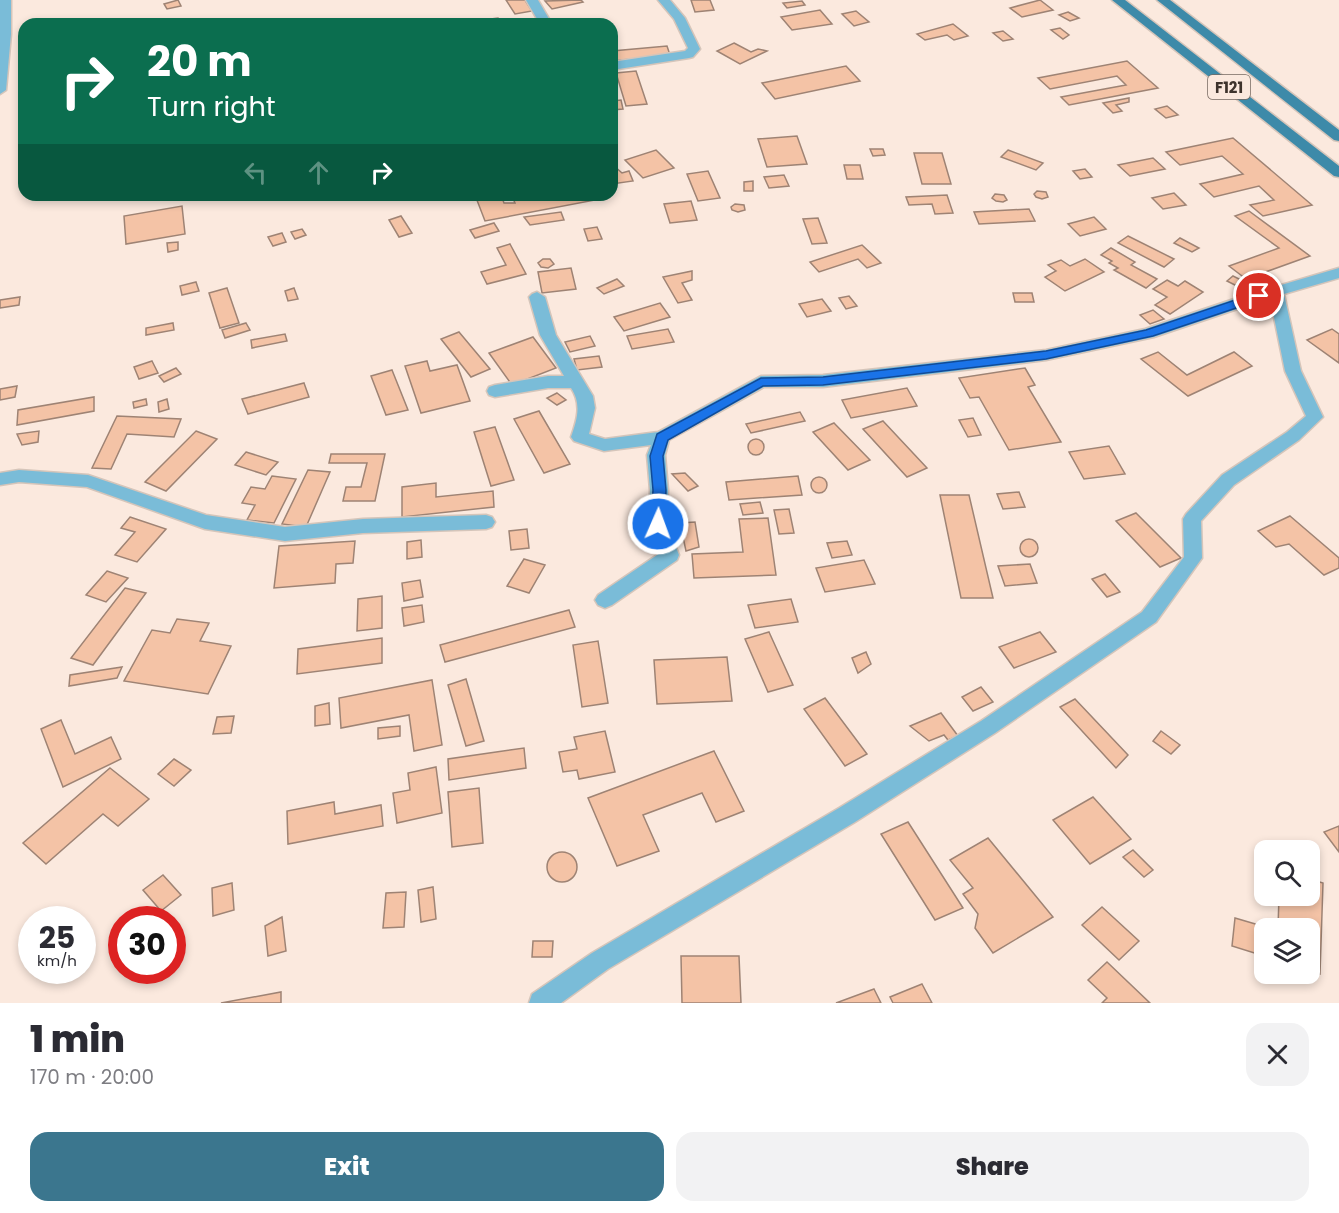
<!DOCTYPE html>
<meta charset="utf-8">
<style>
body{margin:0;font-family:Poppins,sans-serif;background:#f2f2f3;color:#2b2b33;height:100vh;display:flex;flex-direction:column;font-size:22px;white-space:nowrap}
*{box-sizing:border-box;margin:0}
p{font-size:20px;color:#7c7c81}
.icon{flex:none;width:33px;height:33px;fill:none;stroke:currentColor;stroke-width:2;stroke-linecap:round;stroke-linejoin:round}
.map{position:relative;height:1003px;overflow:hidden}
.sheet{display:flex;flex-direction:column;background:#fff;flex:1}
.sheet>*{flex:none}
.guide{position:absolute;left:18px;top:18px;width:600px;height:183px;border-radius:18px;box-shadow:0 3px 9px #0003;background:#0b6e4f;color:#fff;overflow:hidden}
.tools{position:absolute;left:1254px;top:840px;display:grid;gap:12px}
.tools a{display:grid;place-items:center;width:66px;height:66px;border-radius:12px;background:#fff;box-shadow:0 3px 9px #0003;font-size:30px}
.speed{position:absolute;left:18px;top:906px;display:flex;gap:12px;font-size:30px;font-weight:700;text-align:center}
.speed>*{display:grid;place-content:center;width:78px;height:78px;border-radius:50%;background:#fff;box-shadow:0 3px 9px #0003;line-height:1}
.speed small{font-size:15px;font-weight:400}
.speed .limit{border:9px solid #d22;background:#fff;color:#111}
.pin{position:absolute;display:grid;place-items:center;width:51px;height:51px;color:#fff;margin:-26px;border:3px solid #fff;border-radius:50%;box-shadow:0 2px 6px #0007}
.me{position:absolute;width:66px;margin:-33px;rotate:2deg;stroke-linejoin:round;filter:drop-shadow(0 0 4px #0008)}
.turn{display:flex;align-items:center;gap:21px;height:126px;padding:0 30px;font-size:27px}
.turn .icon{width:78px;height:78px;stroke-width:2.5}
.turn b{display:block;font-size:42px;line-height:51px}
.lanes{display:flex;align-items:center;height:57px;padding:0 30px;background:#0003;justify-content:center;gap:30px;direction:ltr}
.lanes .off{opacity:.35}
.round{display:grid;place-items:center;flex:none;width:63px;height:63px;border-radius:18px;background:#f2f2f3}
.head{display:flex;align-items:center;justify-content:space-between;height:102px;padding:0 30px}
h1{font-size:36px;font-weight:800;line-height:45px}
.primary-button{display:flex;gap:12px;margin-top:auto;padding:12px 30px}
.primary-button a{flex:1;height:69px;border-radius:18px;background:#3b768e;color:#fff;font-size:24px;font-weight:800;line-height:69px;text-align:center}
.primary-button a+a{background:#f2f2f3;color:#2b2b33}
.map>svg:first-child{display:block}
.building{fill:#f4c3a6;stroke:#9e8374;stroke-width:1.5}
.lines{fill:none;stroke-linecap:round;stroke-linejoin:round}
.street-casing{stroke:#d5c5ba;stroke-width:3}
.primary-casing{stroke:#d5c5ba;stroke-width:3}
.street{fill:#7abcd8;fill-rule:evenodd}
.primary{fill:#3d8aa9;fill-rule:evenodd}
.route{fill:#1a73e8;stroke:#114b97;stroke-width:1.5}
.labels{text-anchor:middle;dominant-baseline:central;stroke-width:4.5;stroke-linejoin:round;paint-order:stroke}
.shield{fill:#fbe9de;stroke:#776a61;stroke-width:1.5}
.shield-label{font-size:15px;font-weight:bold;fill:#3e332c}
</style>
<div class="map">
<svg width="1339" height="1003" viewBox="0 0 1339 1003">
<rect width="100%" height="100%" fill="#fbe9de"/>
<!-- building -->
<g class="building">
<path d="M178,0L181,6L167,9L164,4Z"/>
<path d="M506,0H525L532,11L515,14Z"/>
<path d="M581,0L583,2L552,9L545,1Z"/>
<path d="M691,0H710L714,10L695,12Z"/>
<path d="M1040,0L1053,10L1022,17L1010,8Z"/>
<path d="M802,1L805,5L787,8L783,3Z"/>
<path d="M820,10L832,24L792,30L781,17Z"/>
<path d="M856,11L869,22L854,26L842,14Z"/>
<path d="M1068,12L1079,18L1070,21L1059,15Z"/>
<path d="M498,18L500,24H451Z"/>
<path d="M953,24L968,36L954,40L947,35L925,40L917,34Z"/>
<path d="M1060,28L1069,35L1063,39L1051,30Z"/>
<path d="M1003,31L1013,39L1003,41L993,33Z"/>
<path d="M734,43L751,52L758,49L767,51L740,64L717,51Z"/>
<path d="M667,46L670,55L612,61V51Z"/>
<path d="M1127,61L1158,88L1069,105L1061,97L1126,85L1117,76L1050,89L1038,78Z"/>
<path d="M846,66L860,81L775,99L762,83Z"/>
<path d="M636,71L647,104L626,106L616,73Z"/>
<path d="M1129,98V102L1116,105L1122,111L1113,113L1103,103Z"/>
<path d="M621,100L623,109L612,110V101Z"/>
<path d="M1167,106L1178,115L1166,118L1155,109Z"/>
<path d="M797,136L807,164L767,167L758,139Z"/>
<path d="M1233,138L1312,205L1263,216L1250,205L1274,200L1259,186L1214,197L1200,184L1243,174L1222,156L1180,165L1166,152Z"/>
<path d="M870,149H883L885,155L873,156Z"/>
<path d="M656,150L674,168L643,178L625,160Z"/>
<path d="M1008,150L1043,163L1036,170L1001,157Z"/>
<path d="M914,153H942L951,184H922Z"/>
<path d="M1153,158L1165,169L1130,176L1118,165Z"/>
<path d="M612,164L622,173L629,171L633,181L612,184Z"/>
<path d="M844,165H860L863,179H847Z"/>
<path d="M1085,169L1092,177L1080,179L1073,171Z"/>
<path d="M708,171L720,198L698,201L687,174Z"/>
<path d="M784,175L789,186L769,188L764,177Z"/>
<path d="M753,181V191H744V182Z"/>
<path d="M1037,191L1046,192L1048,197L1042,199L1036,197L1034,194Z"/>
<path d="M1174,193L1186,205L1163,209L1152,198Z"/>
<path d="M995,194L1004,195L1007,200L1003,202L996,201L992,198Z"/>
<path d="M475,195H501L504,203H515L512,196L519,195H593L595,200L485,221Z"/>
<path d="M947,195L953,213L935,214L932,204L909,205L906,197Z"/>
<path d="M691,201L697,220L670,223L664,204Z"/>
<path d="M735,204L744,205L745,210L738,212L732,210L731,207Z"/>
<path d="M182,206L185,234L126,244L124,216Z"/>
<path d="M1029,209L1035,221L979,224L974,212Z"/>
<path d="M1249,211L1310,256L1246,279L1229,266L1279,248L1235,216Z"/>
<path d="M561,212L564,220L530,225L524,217Z"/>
<path d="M401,216L412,233L399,237L389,220Z"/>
<path d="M1094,217L1106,229L1080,236L1068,224Z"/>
<path d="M818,218L827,243L812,244L803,219Z"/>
<path d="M494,223L499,231L475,238L470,230Z"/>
<path d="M597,227L602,239L588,241L584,229Z"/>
<path d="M302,229L306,235L295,239L291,232Z"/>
<path d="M282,233L286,242L273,246L268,237Z"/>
<path d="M1128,236L1174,259L1164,267L1118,243Z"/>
<path d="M1180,238L1199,248L1192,252L1174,243Z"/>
<path d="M178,242V250L168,252L167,243Z"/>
<path d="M510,244L526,274L487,284L481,272L506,265L497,248Z"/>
<path d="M862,245L881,263L867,268L858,259L819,272L810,262Z"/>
<path d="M1111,248L1135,262L1131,265L1157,279L1146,288L1114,270L1118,268L1109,263L1112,261L1101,255Z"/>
<path d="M543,259H550L554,264L548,268L541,267L538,263Z"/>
<path d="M1085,259L1104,272L1065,291L1045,277L1056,271L1048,265L1061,260L1070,266Z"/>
<path d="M571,268L576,289L542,293L538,272Z"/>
<path d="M692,271V280L682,283L692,300L678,303L663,277Z"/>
<path d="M1233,276L1251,285L1245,290L1227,281Z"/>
<path d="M617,279L624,286L604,294L597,288Z"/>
<path d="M1167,280L1178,286L1185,281L1203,292L1170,314L1155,305L1167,297L1153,289Z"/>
<path d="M196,282L199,291L182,295L180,286Z"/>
<path d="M227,288L239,323L220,328L209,293Z"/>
<path d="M294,288L298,299L288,301L285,291Z"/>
<path d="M1013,293H1032L1034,302H1015Z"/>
<path d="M849,296L857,306L846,309L839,298Z"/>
<path d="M20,297L19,305L0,308V300Z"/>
<path d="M822,299L831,311L807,317L799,304Z"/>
<path d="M660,303L670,317L624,331L614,317Z"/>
<path d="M1153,310L1164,319L1150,324L1140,315Z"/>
<path d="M173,323L174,330L146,335V328Z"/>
<path d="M246,323L250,330L225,338L222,330Z"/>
<path d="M668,329L674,342L632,349L627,336Z"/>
<path d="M1332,329L1339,334V363L1307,340Z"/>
<path d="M459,332L490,369L471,377L441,339Z"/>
<path d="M285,334L287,341L252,348L251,340Z"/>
<path d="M590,336L595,346L570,352L565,342Z"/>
<path d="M533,337L556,368L512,385L489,353Z"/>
<path d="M1158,352L1187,375L1234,352L1252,366L1188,396L1141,359Z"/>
<path d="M599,356L602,367L577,370L574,359Z"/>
<path d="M152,361L158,373L139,379L134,367Z"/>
<path d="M427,361L430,371L457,365L470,401L421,413L405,366Z"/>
<path d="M176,368L181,374L164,382L159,376Z"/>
<path d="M1025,368L1035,385L1028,387L1061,442L1009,450L979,397L970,398L959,378Z"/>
<path d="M392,370L408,410L386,415L371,376Z"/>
<path d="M304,383L309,397L248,414L242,399Z"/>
<path d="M17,386L15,397L0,400V389Z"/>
<path d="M907,388L917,406L851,418L842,400Z"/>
<path d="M557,393L566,400L557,405L547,398Z"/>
<path d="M94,397V411L17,425L18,410Z"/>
<path d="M146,399L147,405L134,408L133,402Z"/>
<path d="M167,399L169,409L159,412L158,402Z"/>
<path d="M539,411L570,464L544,473L514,419Z"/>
<path d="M800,412L805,421L751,433L746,424Z"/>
<path d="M117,416L181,419L174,437L127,434L111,469L92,468Z"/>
<path d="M973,418L981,435L968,437L959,420Z"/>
<path d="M883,421L927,468L907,477L863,429Z"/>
<path d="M834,423L870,460L848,470L813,432Z"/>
<path d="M495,427L514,480L491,486L474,432Z"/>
<path d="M39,431L38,442L22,445L17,434Z"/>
<path d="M196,431L217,439L166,491L145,482Z"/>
<circle cx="756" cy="447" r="8"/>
<path d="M1109,446L1125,474L1084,479L1069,452Z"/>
<path d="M246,452L278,462L266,475L235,465Z"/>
<path d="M331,454H385L375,501H343L346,487H361L367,463H329Z"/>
<path d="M308,470L330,472L306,527L282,524Z"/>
<path d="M685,473L698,486L688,491L672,474Z"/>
<path d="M272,476L296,479L274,523L247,520L255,505L242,503L251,487L265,489Z"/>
<path d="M798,476L802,495L729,500L726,482Z"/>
<circle cx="819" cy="485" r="8"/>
<path d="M436,483V497L493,491L494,507L402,517V487Z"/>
<path d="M1019,492L1025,507L1003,509L997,494Z"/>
<path d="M940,495H969L993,598H961Z"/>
<path d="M760,502L763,513L743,515L740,504Z"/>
<path d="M789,509L794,533L779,534L774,510Z"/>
<path d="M1136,513L1181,558L1160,567L1116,521Z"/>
<path d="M1290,516L1339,558V568L1324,575L1289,544L1276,547L1258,531Z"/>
<path d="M130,517L166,529L137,562L115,555L135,532L121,528Z"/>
<path d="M768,518L776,575L694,578L692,554L743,552L739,519Z"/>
<path d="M695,522L699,547L686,551L680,523Z"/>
<path d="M527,529L529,548L511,550L509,531Z"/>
<circle cx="1029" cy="548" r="9"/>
<path d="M421,540L422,557L407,559V542Z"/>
<path d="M355,541L353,563L336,564L335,583L274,588L279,546Z"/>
<path d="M847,541L852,555L832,558L827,543Z"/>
<path d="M524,559L545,565L529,593L507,586Z"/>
<path d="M864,560L875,584L825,592L816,568Z"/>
<path d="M1030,564L1037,583L1005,586L998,566Z"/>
<path d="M107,571L128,578L106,602L86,595Z"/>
<path d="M1105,574L1120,592L1107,597L1092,579Z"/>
<path d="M420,580L423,597L404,601L402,583Z"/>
<path d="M125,588L146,593L93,665L71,658Z"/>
<path d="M382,596V628L357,631L358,599Z"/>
<path d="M791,599L798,622L755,628L748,605Z"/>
<path d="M422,605L424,622L404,626L402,608Z"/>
<path d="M569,610L575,627L445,662L440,645Z"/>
<path d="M177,619L209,623L200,641L231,646L208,694L124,681L152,630L170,633Z"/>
<path d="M769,632L793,685L768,692L745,639Z"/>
<path d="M1040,632L1056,652L1014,668L999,647Z"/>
<path d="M382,638V663L297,674L298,649Z"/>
<path d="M598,641L608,703L582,707L573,645Z"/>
<path d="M866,652L871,664L858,673L852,658Z"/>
<path d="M727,657L732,701L657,704L654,660Z"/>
<path d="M122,667L117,678L69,686L70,675Z"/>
<path d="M466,679L484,741L466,746L448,685Z"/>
<path d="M432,680L442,745L414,751L409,715L341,728L339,698Z"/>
<path d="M981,687L993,702L973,711L962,697Z"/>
<path d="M825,698L867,754L845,766L804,709Z"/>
<path d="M1075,699L1128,755L1116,768L1060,707Z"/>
<path d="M329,703L330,724L315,726V706Z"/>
<path d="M941,713L958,736L948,740L944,735L929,741L910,726Z"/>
<path d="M234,716L231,733L213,734L217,717Z"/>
<path d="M61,720L75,754L111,737L121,759L63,787L41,729Z"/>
<path d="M400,726V736L378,739V728Z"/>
<path d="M605,731L615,772L579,779L577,770L563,772L559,752L577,749L574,737Z"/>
<path d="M1161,731L1180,745L1171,754L1153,741Z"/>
<path d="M524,748L526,768L449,780L448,759Z"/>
<path d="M714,751L744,811L716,822L702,793L643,815L659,851L617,866L588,798Z"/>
<path d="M174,759L191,770L174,786L158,774Z"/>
<path d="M436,767L442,813L397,823L393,793L410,790L408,773Z"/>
<path d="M110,768L149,799L118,826L103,814L46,864L23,843Z"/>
<path d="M479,788L483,843L452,847L448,792Z"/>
<path d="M1093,797L1131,839L1090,864L1053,820Z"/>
<path d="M334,802L335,814L381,805L383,826L288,844L287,811Z"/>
<path d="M908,822L963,908L935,920L881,834Z"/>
<path d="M1339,826V852L1324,832Z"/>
<path d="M988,838L1053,917L993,953L975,928L978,914L963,894L973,888L950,860Z"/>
<path d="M1133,850L1153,870L1144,877L1123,857Z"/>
<circle cx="562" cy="867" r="15"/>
<path d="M163,875L181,895L161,911L143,890Z"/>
<path d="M1310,879L1323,883L1320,974L1310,970V928H1278L1279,896H1310Z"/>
<path d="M232,883L234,910L213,916L212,888Z"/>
<path d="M433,887L436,919L421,922L418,890Z"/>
<path d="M406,892L404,927L383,928L386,893Z"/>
<path d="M1102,907L1139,941L1119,960L1082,925Z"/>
<path d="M282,917L286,951L268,956L265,926Z"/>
<path d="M1235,918L1269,928H1264V956L1232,946Z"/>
<path d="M533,941H553L552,957H532Z"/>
<path d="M681,956H739L741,1003H682Z"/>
<path d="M1107,962L1150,1003H1102L1107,998L1088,980Z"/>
<path d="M922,984L932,1003H893L890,997Z"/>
<path d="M874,989L881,1003H836Z"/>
<path d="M281,992V1003H221Z"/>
</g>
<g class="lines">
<defs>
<g id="street">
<path d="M0,0H11V34L6,90L0,94Z"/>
<path d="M526,0H538L552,24H540Z"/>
<path d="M658,0H670L685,18L700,49L693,57L689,58L612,70V62L685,51L688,48L674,19Z"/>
<path d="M1339,268V278L1284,294L1301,371L1323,417L1299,440L1234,485L1201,521L1202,558L1156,622L995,733L855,822L608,969L561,1003H529L532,994L592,953L839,808L981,721L1142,612L1184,557L1183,519L1186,514L1222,475L1287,432L1306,416L1285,371L1270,298L1154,337L1046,360L823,387H764L669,440L665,455L668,490L667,524L679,555L677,560L612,605L605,608L598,605L595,600L598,595L660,553L649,524L650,490L647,455L651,445L604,451L574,441L571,437C577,420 582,404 571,388H548L495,397L489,395L487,391L489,387L495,385L548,376H564L540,335L529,297L532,294L537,292L545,297L556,335L593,396L595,408L589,434L605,439L658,432L761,376L823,375L1046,350L1145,329L1237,298Z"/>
<path d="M19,470L88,475L206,515L285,527L363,519L486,515L492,517L495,522L492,527L486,529L363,533L285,541L205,529L87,487L19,482L0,485V473Z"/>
</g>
<g id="primary">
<path d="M1112,0H1125L1339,166V177L1334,176Z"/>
<path d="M1157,0H1170L1339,130V141L1334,140Z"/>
</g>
</defs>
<!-- street casing -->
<use href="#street" class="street-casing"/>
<!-- primary casing -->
<use href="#primary" class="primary-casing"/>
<!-- street -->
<use href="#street" class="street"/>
<!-- primary -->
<use href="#primary" class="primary"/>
</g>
<!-- route -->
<path class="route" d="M1259,292L1265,296L1263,299L1153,336L1046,359L823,385L763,386L668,440L663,456L666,490L665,524L658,529L651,524L653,490L650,456L657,434L761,378L823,377L1046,351L1146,330Z"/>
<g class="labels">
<!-- shield labels -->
<rect class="shield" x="1208" y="75" width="42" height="24" rx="4.5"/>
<g class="shield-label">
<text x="1229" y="87">F121</text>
</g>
</g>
</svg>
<div class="tools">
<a><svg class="icon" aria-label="search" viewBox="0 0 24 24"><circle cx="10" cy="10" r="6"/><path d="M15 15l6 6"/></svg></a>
<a><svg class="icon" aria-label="layers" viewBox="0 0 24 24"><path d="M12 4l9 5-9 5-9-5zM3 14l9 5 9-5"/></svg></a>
</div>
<div class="speed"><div>25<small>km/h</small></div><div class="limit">30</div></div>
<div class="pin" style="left:1259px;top:296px;background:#d93025"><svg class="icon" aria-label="arrive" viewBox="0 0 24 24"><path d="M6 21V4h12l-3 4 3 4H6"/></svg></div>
<svg class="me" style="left:658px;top:524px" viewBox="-20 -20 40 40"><circle r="17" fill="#1a73e8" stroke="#fff" stroke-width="3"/><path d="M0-11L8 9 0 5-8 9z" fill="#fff"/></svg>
<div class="guide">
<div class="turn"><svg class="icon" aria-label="right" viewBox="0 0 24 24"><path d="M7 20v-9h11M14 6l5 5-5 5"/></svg><div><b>20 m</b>Turn right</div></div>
<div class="lanes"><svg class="icon off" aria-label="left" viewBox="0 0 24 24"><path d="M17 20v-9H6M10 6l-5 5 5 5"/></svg><svg class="icon off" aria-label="ahead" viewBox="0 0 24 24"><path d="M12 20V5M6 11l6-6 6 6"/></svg><svg class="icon" aria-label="right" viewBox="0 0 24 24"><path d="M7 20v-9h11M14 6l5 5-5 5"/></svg></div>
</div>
</div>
<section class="sheet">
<div class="head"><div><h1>1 min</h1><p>170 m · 20:00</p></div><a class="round"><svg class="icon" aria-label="close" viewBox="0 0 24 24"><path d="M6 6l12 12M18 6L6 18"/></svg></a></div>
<div class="primary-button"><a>Exit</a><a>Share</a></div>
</section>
